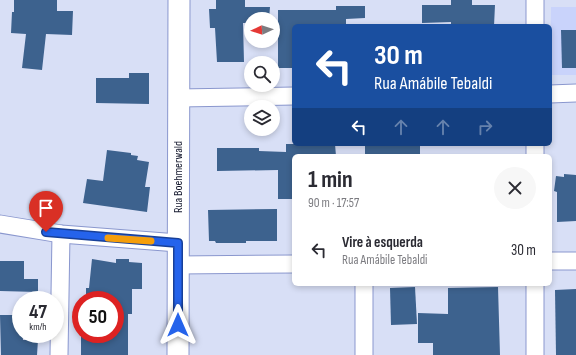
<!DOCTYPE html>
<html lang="pt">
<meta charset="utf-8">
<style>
body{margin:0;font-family:"Sofia Sans Condensed",sans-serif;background:#f7f7f7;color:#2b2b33;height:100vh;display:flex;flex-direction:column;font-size:15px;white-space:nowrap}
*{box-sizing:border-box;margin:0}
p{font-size:13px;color:#7c7c81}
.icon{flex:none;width:22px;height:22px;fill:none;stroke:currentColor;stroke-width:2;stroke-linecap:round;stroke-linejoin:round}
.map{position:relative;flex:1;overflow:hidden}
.details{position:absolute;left:292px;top:154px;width:260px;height:132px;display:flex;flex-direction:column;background:#fff;border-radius:6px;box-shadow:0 2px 6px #0003}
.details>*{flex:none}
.banner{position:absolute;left:292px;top:24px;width:260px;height:122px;border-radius:6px;box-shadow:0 2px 6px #0003;background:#1a4fa0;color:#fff;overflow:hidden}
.needle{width:26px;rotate:266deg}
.tools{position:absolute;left:244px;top:12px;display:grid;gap:8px}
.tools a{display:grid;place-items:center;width:36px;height:36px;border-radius:50%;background:#fff;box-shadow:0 2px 6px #0003;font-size:20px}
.speed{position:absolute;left:12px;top:291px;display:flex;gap:8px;font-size:20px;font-weight:700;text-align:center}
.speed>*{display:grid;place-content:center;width:52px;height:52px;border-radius:50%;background:#fff;box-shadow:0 2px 6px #0003;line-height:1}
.speed small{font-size:10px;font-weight:400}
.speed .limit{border:6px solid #d22;background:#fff;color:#111}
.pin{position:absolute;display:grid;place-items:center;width:34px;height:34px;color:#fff;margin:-41px -17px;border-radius:50% 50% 50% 0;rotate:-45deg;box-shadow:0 0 4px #0007}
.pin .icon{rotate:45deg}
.me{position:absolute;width:44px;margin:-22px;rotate:0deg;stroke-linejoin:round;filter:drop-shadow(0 0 3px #0008)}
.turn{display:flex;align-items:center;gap:14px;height:84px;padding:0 16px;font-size:18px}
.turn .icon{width:52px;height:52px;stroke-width:2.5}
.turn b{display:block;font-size:28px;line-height:34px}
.lanes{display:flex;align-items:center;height:38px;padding:0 16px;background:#0003;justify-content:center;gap:20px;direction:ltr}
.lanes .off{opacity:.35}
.round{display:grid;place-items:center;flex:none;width:42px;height:42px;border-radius:21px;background:#f7f7f7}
.head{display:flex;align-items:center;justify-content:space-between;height:68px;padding:0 16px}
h1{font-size:24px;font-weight:700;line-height:30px}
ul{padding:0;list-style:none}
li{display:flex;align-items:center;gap:12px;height:56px;padding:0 16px}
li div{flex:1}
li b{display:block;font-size:15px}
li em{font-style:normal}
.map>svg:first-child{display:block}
.built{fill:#c9d3fb}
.building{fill:#3d628e}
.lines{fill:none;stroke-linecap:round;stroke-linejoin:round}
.minor-casing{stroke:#8a97ce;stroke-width:19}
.major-casing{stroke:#8a97ce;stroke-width:23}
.minor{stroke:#fff;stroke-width:17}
.major{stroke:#fff;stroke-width:21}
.route-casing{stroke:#184099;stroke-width:10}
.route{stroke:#2563eb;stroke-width:7}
.slow{stroke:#f59e0b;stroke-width:7}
.labels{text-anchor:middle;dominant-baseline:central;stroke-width:4;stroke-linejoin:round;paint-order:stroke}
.street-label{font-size:12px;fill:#13172c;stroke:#fff}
</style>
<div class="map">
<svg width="576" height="355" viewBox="0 0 576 355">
<rect width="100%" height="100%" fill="#d8dff6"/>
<!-- built -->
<path class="built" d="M551,7H576V75H550Z"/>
<!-- building -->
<g class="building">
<path d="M14,0H57V11H73L72,35L46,34L42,70L22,68L26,34L11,33L12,12H14Z"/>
<path d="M216,0H245V7H270L269,19H251L250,23H243L244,62H217L215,28H210L209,9H216Z"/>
<path d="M451,0H472V5H495L494,26H451V22L422,23V5H451Z"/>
<path d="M336,6H365V18L346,19V26H294V68H278V10H336Z"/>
<path d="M561,30H576V68H562Z"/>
<path d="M129,73H149V104L96,103V78H129Z"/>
<path d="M286,144H335L336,156H294V199H278V170L217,171V148H259V151L286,152Z"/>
<rect x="365" y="144" width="55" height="12"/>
<path d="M107,150L131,153V155L138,156L137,160L149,162L145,187H150L147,212L83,203L87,179L103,181Z"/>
<path d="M564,174L576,175V221L557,222V192L554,191L556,176L564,177Z"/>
<path d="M277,209V241H246V243H216L215,241H209L208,210Z"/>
<path d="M92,259L116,263V259H129V262L142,263V289H132V314H128V355H81V334H115V300H86V288H89Z"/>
<path d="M0,261H24V279H38V292L0,291Z"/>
<path d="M415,287L417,324L391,325L390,288Z"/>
<path d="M498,287L500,355H433V343H418V313L448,314V288Z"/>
<path d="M576,289V355H556L555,290Z"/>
<path d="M0,315H21L23,340H38L37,355H1Z"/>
</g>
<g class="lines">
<defs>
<g id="minor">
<path d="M535,0V26"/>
<path d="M550,94L576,93"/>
<path d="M178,98L294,96"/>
<path d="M535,144V156"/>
<path d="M0,224L61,234L178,243"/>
<path d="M550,261H576"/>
<path d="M178,265L294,264"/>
<path d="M535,284V355"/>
<path d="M59,355L61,234"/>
<path d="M364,355V284"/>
</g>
<path id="major" d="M178,355L179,0"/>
</defs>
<!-- minor casing -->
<use href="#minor" class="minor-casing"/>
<!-- major casing -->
<use href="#major" class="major-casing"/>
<!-- minor -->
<use href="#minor" class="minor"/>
<!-- major -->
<use href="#major" class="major"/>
</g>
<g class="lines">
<defs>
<path id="route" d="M46,232L178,243V325"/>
</defs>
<!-- route casing -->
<use href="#route" class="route-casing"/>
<!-- route -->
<use href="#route" class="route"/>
<!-- slow -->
<path class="slow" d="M108,238L151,241"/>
</g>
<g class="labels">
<!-- street labels -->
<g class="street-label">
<text transform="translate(178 177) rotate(-90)">Rua Boehmerwald</text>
</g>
</g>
</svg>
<div class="tools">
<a><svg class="needle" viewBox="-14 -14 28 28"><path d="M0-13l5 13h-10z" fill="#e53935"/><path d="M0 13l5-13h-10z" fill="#7c7c81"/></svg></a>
<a><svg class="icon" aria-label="search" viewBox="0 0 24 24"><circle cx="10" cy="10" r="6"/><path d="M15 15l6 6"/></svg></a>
<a><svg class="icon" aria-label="layers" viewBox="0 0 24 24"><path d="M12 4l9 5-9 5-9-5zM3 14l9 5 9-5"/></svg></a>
</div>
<div class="speed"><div>47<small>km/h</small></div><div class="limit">50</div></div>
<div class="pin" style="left:46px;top:232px;background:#d93025"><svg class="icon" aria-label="arrive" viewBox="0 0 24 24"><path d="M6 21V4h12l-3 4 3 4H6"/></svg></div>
<svg class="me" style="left:178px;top:325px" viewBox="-20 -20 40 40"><path d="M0-17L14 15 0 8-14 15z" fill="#2563eb" stroke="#fff" stroke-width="4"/></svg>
<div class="banner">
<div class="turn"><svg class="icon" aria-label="left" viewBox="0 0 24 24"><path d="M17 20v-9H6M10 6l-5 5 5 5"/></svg><div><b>30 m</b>Rua Amábile Tebaldi</div></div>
<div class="lanes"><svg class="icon" aria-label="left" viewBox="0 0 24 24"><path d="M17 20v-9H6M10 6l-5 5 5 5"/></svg><svg class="icon off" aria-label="ahead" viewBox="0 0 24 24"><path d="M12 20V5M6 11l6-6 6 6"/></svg><svg class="icon off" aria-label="ahead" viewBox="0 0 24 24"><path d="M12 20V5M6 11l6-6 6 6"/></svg><svg class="icon off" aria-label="right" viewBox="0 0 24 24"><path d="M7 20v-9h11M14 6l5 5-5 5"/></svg></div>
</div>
<section class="details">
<div class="head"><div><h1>1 min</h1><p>90 m · 17:57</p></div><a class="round"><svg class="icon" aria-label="close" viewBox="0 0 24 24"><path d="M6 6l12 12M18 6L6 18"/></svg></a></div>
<ul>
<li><svg class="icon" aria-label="left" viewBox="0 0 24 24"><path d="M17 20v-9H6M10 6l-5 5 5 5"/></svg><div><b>Vire à esquerda</b><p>Rua Amábile Tebaldi</p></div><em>30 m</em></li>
</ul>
</section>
</div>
